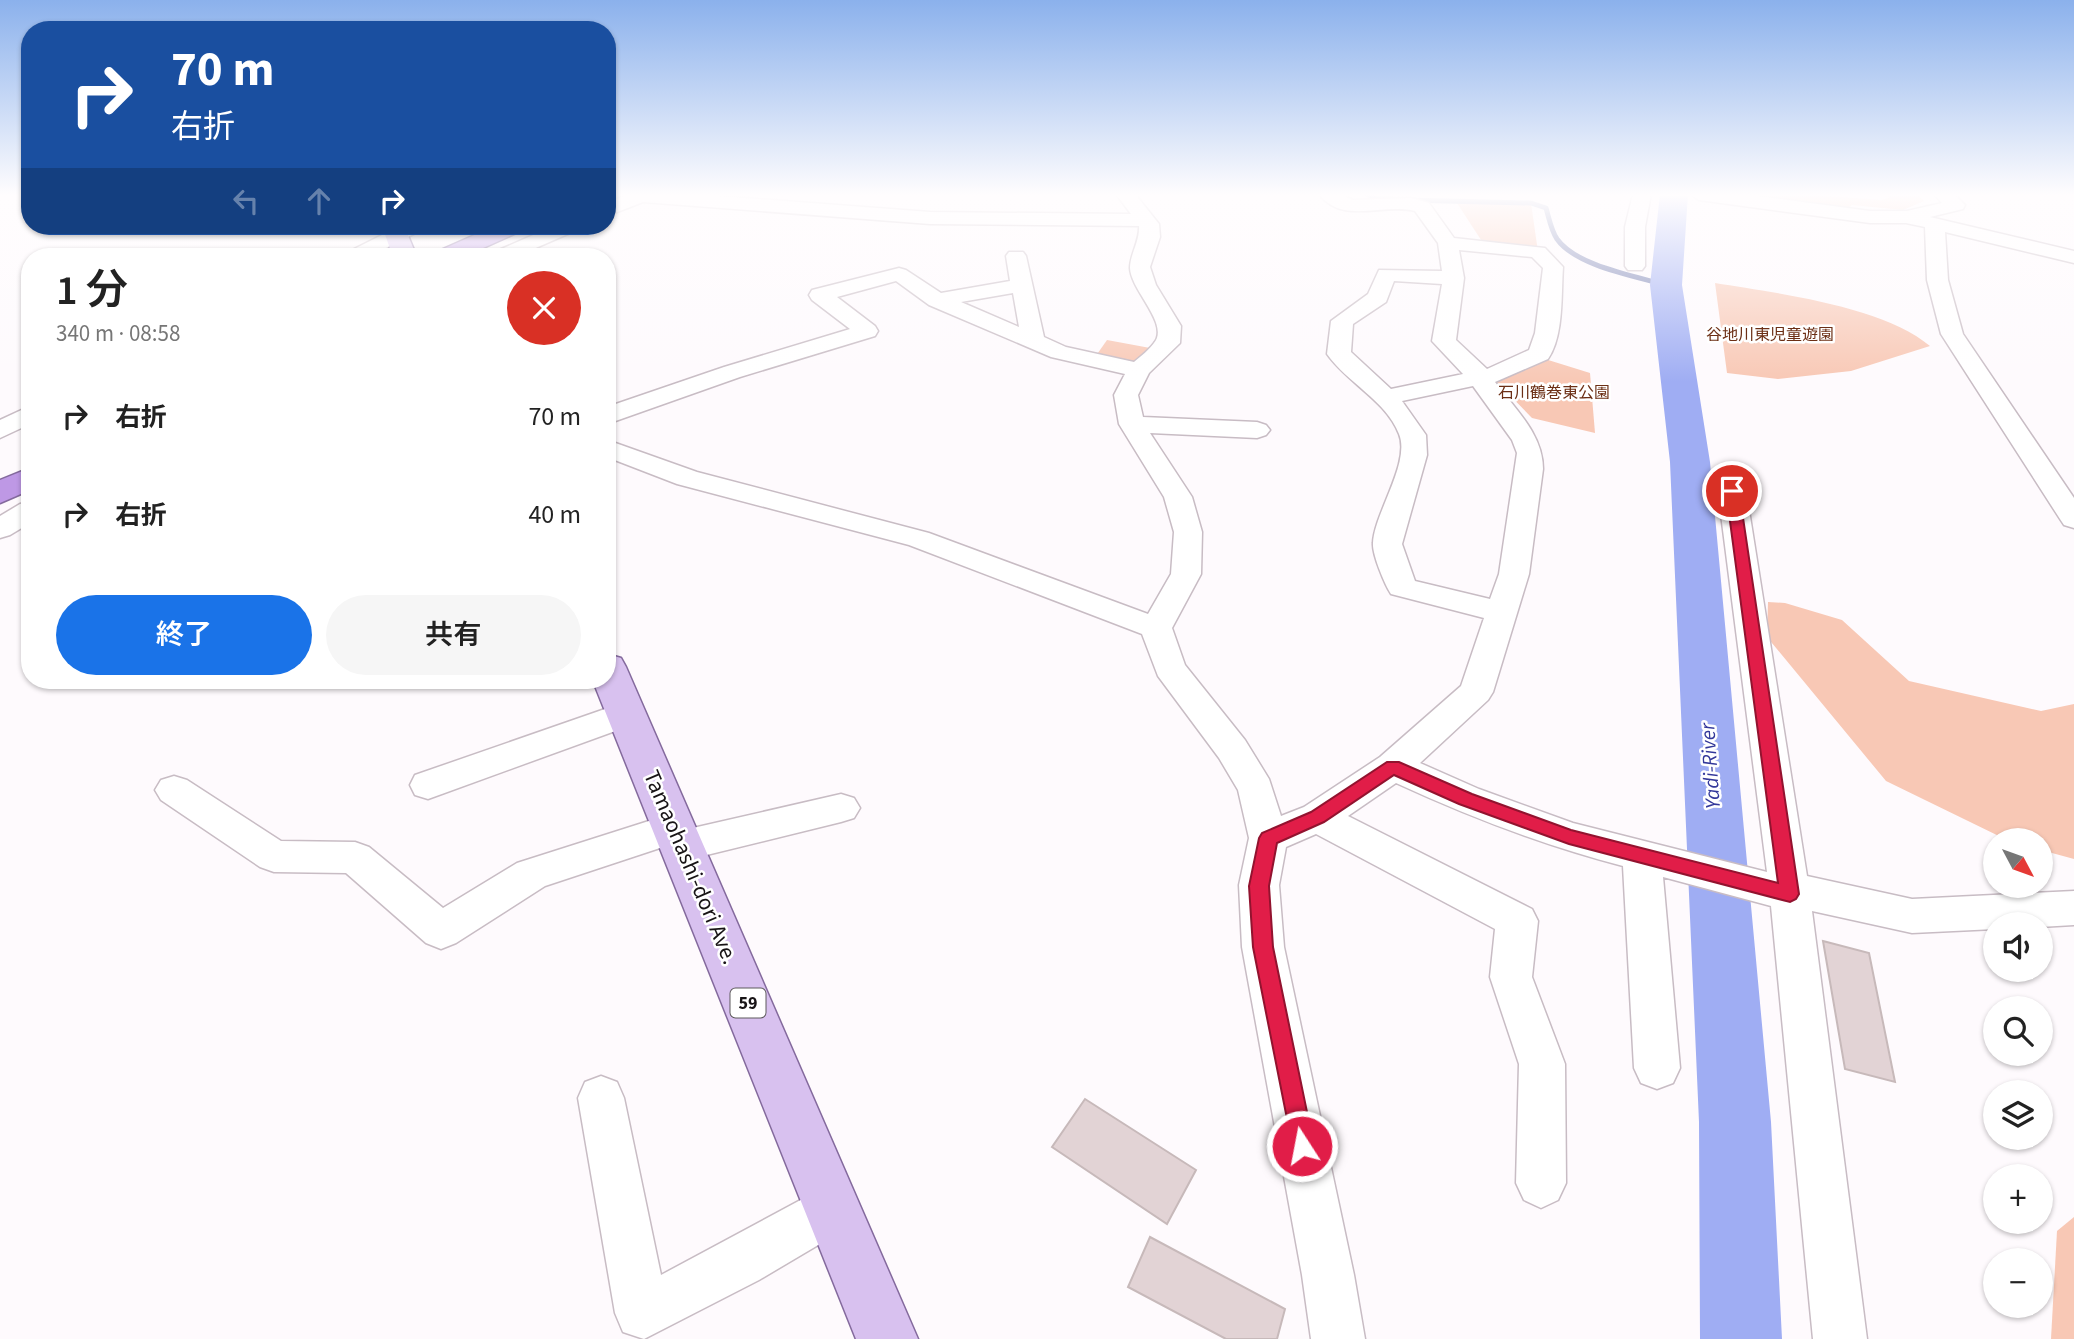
<!DOCTYPE html>
<html lang="ja">
<meta charset="utf-8">
<style>
body{margin:0;font-family:"Source Sans 3","Noto Sans JP",sans-serif;background:#f6f6f6;color:#222;height:100vh;display:flex;flex-direction:column;font-size:26px;white-space:nowrap}
*{box-sizing:border-box;margin:0}
p{font-size:23px;color:#767676}
.icon{flex:none;width:38px;height:38px;fill:none;stroke:currentColor;stroke-width:2;stroke-linecap:round;stroke-linejoin:round}
.map{position:relative;flex:1;overflow:hidden}
.panel{position:absolute;left:21px;top:248px;width:595px;height:441px;display:flex;flex-direction:column;background:#fff;border-radius:28px;box-shadow:0 2px 5px #0004}
.panel>*{flex:none}
.top-card{position:absolute;left:21px;top:21px;width:595px;height:214px;border-radius:28px;box-shadow:0 2px 5px #0004;background:#1a4fa0;color:#fff;overflow:hidden}
.needle{width:46px;rotate:131deg}
.tools{position:absolute;left:1983px;top:828px;display:grid;gap:14px}
.tools a{display:grid;place-items:center;width:70px;height:70px;border-radius:50%;background:#fff;box-shadow:0 2px 5px #0004;font-size:35px}
.pin{position:absolute;display:grid;place-items:center;width:60px;height:60px;color:#fff;margin:-30px;border:4px solid #fff;border-radius:50%;box-shadow:0 2px 7px #0007}
.me{position:absolute;width:77px;margin:-38px;rotate:349deg;stroke-linejoin:round;filter:drop-shadow(0 0 5px #0008)}
.turn{display:flex;align-items:center;gap:24px;height:147px;padding:0 35px;font-size:32px}
.turn .icon{width:91px;height:91px;stroke-width:2.5}
.turn b{display:block;font-size:49px;line-height:60px}
.lanes{display:flex;align-items:center;height:66px;padding:0 35px;background:#0003;justify-content:center;gap:35px;direction:ltr}
.lanes .off{opacity:.35}
.round{display:grid;place-items:center;flex:none;width:74px;height:74px;border-radius:37px;background:#f6f6f6}
.summary{display:flex;align-items:center;justify-content:space-between;height:119px;padding:0 35px}
h1{font-size:42px;font-weight:600;line-height:52px}
.primary-button{display:flex;gap:14px;margin-top:auto;padding:14px 35px}
.primary-button a{flex:1;height:80px;border-radius:42px;background:#1a73e8;color:#fff;font-size:28px;font-weight:600;line-height:80px;text-align:center}
.primary-button a+a{background:#f6f6f6;color:#222}
ul{padding:0;list-style:none}
li{display:flex;align-items:center;gap:21px;height:98px;padding:0 35px}
li div{flex:1}
li b{display:block;font-size:26px}
li em{font-style:normal}
.map>svg:first-child{display:block}
.green{fill:#f8c8b5}
.lines{fill:none;stroke-linecap:round;stroke-linejoin:round}
.stream{stroke:#767fb1;stroke-width:5}
.river{fill:#9fadf3;fill-rule:evenodd}
.building{fill:#e2d3d5;stroke:#c7b9ba;stroke-width:2}
.minor-casing{stroke:#c8bcc4;stroke-width:3}
.primary-casing{stroke:#846a9d;stroke-width:3}
.motorway-casing{stroke:#846a9d;stroke-width:3}
.minor{fill:#fff;fill-rule:evenodd}
.primary{fill:#d8c1ef;fill-rule:evenodd}
.motorway{fill:#be98e5;fill-rule:evenodd}
.route{fill:#e11d48;stroke:#92132f;stroke-width:2}
.labels{text-anchor:middle;dominant-baseline:central;stroke-width:5;stroke-linejoin:round;paint-order:stroke}
.far-park-label{font-size:16px;fill:#6c2f15;stroke:#fff}
.shield{fill:#fff;stroke:#5d5a5c;stroke-width:2}
.shield-label{font-size:18px;font-weight:bold;fill:#181416}
.water-label{font-size:21px;font-style:italic;fill:#33389a;stroke:#fff}
.near-street-label{font-size:23px;fill:#181416;stroke:#fff}
</style>
<div class="map">
<svg width="2074" height="1339" viewBox="0 0 2074 1339">
<rect width="100%" height="100%" fill="#fefafd"/>
<!-- green -->
<g class="green">
<path d="M1731,194L1843,197L1881,200L1889,198L1885,194H1917L1924,201L1903,210L1852,205L1848,208Z"/>
<path d="M1455,200L1531,203L1538,252L1485,246Z"/>
<path d="M1715,283C1776,293 1883,306 1930,346L1851,371L1778,379L1727,373Z"/>
<path d="M1107,340L1161,350L1139,370L1093,360Z"/>
<path d="M1545,359L1590,373L1595,433L1532,418L1495,380Z"/>
<path d="M1768,602L1785,603L1842,620L1909,681L2041,711L2074,704V859L2041,850L2040,840H2007L1886,781L1767,637Z"/>
<path d="M2074,1217V1339H2051L2057,1231Z"/>
</g>
<g class="lines">
<!-- stream -->
<g class="stream">
<path d="M1367,194L1376,199H1392"/>
<path d="M1406,200L1531,203L1546,208C1549,218 1551,230 1557,239C1576,266 1635,276 1666,285"/>
</g>
<!-- river -->
<path class="river" d="M1660,194H1688L1682,285L1710,462L1771,1122L1782,1339H1700L1699,1122L1670,462L1650,285Z"/>
</g>
<!-- building -->
<g class="building">
<path d="M1823,941L1869,953L1895,1082L1845,1069Z"/>
<path d="M1085,1099L1196,1170L1167,1224L1052,1147Z"/>
<path d="M1150,1237L1285,1309L1277,1339H1226L1128,1287Z"/>
</g>
<g class="lines">
<defs>
<g id="minor">
<path d="M629,194H691L930,212L1131,214L1116,194H1135L1159,224L1160,237L1150,267L1156,285L1181,326L1180,343L1149,373L1138,395L1143,417L1257,422L1266,425L1270,430L1266,435L1257,438L1150,433L1192,497L1202,532L1201,574L1172,628L1185,665L1245,740L1269,779L1281,816L1304,807L1380,757L1461,686L1484,618L1391,594C1385,585 1372,554 1373,543C1374,514 1411,462 1399,434C1386,400 1347,383 1327,354L1331,321L1368,294L1379,270L1442,271L1438,243L1415,211C1383,203 1342,225 1319,194H1339L1353,200L1411,198L1429,203L1454,238L1545,248L1563,267C1561,294 1564,336 1548,359L1495,382C1515,409 1543,434 1543,469L1529,574L1493,692L1488,700L1420,763L1479,789L1573,823L1767,872L1718,491L1722,485L1732,483L1742,485L1746,491L1807,876L1912,899L2074,891V925L2040,927V924H1995V929L1912,933L1812,911L1867,1339H1813L1771,906L1663,877L1680,1068L1673,1083L1657,1089L1641,1083L1634,1068L1623,866C1545,846 1470,817 1396,783L1348,816L1532,909L1538,921L1532,977L1565,1064L1566,1183L1558,1200L1541,1208L1524,1200L1516,1183L1519,1064L1490,977L1495,929L1316,834L1286,847L1279,885L1284,947L1354,1275L1365,1339H1311L1302,1275L1242,947L1239,885L1249,838L1238,790L1219,758L1158,676L1142,634L909,545L677,484L607,457V440L697,472L929,533L1148,614L1171,574L1174,532L1164,497L1119,424L1114,395L1125,374L1051,357L929,305L896,281L837,297L875,326L878,331L875,336L740,377L607,424V407L724,367L850,329L812,300L809,295L812,290L899,268L906,270L941,293L1010,281L1006,256L1009,252H1023L1026,256L1044,337L1066,347L1134,362C1141,356 1149,350 1154,343C1170,324 1131,291 1130,268C1130,254 1140,241 1139,226L930,224L643,202L607,216V203ZM1459,250L1532,257L1543,268L1535,333L1529,350L1487,369L1456,340L1464,278ZM1394,281L1442,284L1432,341L1463,374L1391,389L1351,352L1353,324L1386,302ZM1013,293L1019,327L961,302ZM1473,386L1512,440L1517,453L1499,574L1490,599L1415,581L1402,544L1427,455L1426,435L1402,401Z"/>
<path d="M1633,194H1651L1645,227V266L1642,270H1628L1625,266V227Z"/>
<path d="M1690,194H1742L1870,211H1907L1942,203L1934,194H1954L1965,205L1963,209L1930,217L2074,251V263L1945,232L1948,280L1963,334L2074,498V528L2064,525L2060,519L1941,334L1927,280L1925,227L1906,223H1870L1699,200Z"/>
<path d="M400,226H425L422,230L368,257H343L346,253Z"/>
<path d="M554,226H580L577,230L515,257H489L492,253Z"/>
<path d="M30,406V424L0,438V420Z"/>
<path d="M30,502V523L10,535L0,538V516L20,504Z"/>
<path d="M628,701L640,704L645,713L640,722L428,799L415,795L410,785L415,775Z"/>
<path d="M174,776L187,780L281,841L355,842L369,847L443,908L517,863L674,813L688,817L693,828L841,794L854,798L860,808L854,818L841,822L682,861L668,857L663,847L545,886L456,943L441,949L426,943L346,873L274,872L260,867L161,800L155,790L161,780Z"/>
<path d="M601,1076L617,1082L624,1098L661,1275L834,1182L852,1189L859,1207L852,1225L759,1280L644,1339L623,1332L615,1313L578,1098L585,1082Z"/>
</g>
<g id="primary">
<path d="M382,226H404L417,257H393Z"/>
<path d="M607,654L621,658L626,667L918,1339H856L593,681H607Z"/>
</g>
<g id="motorway">
<path d="M495,226H524L521,231L463,257H432L436,252Z"/>
<path d="M30,468V490L0,503V480Z"/>
</g>
</defs>
<!-- minor casing -->
<use href="#minor" class="minor-casing"/>
<!-- primary casing -->
<use href="#primary" class="primary-casing"/>
<!-- motorway casing -->
<use href="#motorway" class="motorway-casing"/>
<!-- minor -->
<use href="#minor" class="minor"/>
<!-- primary -->
<use href="#primary" class="primary"/>
<!-- motorway -->
<use href="#motorway" class="motorway"/>
</g>
<!-- sky -->
<linearGradient id="sky" x2="0" y2="1"><stop stop-color="#8bb1ec"/><stop offset="0.51" stop-color="#fffdfe"/><stop offset="1" stop-color="#fffdfe" stop-opacity="0"/></linearGradient>
<rect width="2074" height="382" fill="url(#sky)"/>
<!-- route -->
<path class="route" d="M1732,487L1739,491L1799,894L1796,899L1790,902L1569,844L1459,804L1394,775L1324,822L1277,843L1269,886L1273,947L1314,1146L1310,1154L1302,1158L1294,1154L1253,947L1249,886L1259,838L1262,833L1311,812L1387,762H1399L1472,794L1571,830L1778,883L1726,491Z"/>
<g class="labels">
<!-- far-park labels -->
<g class="far-park-label">
<text x="1770" y="335">谷地川東児童遊園</text>
<text x="1554" y="393">石川鶴巻東公園</text>
</g>
<!-- shield labels -->
<rect class="shield" x="730.5" y="988.5" width="35" height="29" rx="5"/>
<g class="shield-label">
<text x="748" y="1003">59</text>
</g>
<!-- water labels -->
<g class="water-label">
<text transform="translate(1710 766) rotate(-94)">Yadi-River</text>
</g>
<!-- near-street labels -->
<g class="near-street-label">
<text transform="translate(691 867) rotate(67)">Tamaohashi-dori Ave.</text>
</g>
</g>
</svg>
<div class="tools">
<a><svg class="needle" viewBox="-14 -14 28 28"><path d="M0-13l5 13h-10z" fill="#e53935"/><path d="M0 13l5-13h-10z" fill="#767676"/></svg></a>
<a><svg class="icon" aria-label="sound" viewBox="0 0 24 24"><path d="M4 9h4l5-4v14l-5-4H4zM17 9q2 3 0 6"/></svg></a>
<a><svg class="icon" aria-label="search" viewBox="0 0 24 24"><circle cx="10" cy="10" r="6"/><path d="M15 15l6 6"/></svg></a>
<a><svg class="icon" aria-label="layers" viewBox="0 0 24 24"><path d="M12 4l9 5-9 5-9-5zM3 14l9 5 9-5"/></svg></a>
<a>+</a>
<a>−</a>
</div>
<div class="pin" style="left:1732px;top:491px;background:#d93025"><svg class="icon" aria-label="arrive" viewBox="0 0 24 24"><path d="M6 21V4h12l-3 4 3 4H6"/></svg></div>
<svg class="me" style="left:1302px;top:1146px" viewBox="-20 -20 40 40"><circle r="17" fill="#e11d48" stroke="#fff" stroke-width="3"/><path d="M0-11L8 9 0 5-8 9z" fill="#fff"/></svg>
<div class="top-card">
<div class="turn"><svg class="icon" aria-label="right" viewBox="0 0 24 24"><path d="M7 20v-9h11M14 6l5 5-5 5"/></svg><div><b>70 m</b>右折</div></div>
<div class="lanes"><svg class="icon off" aria-label="left" viewBox="0 0 24 24"><path d="M17 20v-9H6M10 6l-5 5 5 5"/></svg><svg class="icon off" aria-label="ahead" viewBox="0 0 24 24"><path d="M12 20V5M6 11l6-6 6 6"/></svg><svg class="icon" aria-label="right" viewBox="0 0 24 24"><path d="M7 20v-9h11M14 6l5 5-5 5"/></svg></div>
</div>
<section class="panel">
<div class="summary"><div><h1>1 分</h1><p>340 m · 08:58</p></div><a class="round" style="background:#d93025;color:#fff"><svg class="icon" aria-label="close" viewBox="0 0 24 24"><path d="M6 6l12 12M18 6L6 18"/></svg></a></div>
<ul>
<li><svg class="icon" aria-label="right" viewBox="0 0 24 24"><path d="M7 20v-9h11M14 6l5 5-5 5"/></svg><div><b>右折</b></div><em>70 m</em></li>
<li><svg class="icon" aria-label="right" viewBox="0 0 24 24"><path d="M7 20v-9h11M14 6l5 5-5 5"/></svg><div><b>右折</b></div><em>40 m</em></li>
</ul>
<div class="primary-button"><a>終了</a><a>共有</a></div>
</section>
</div>
